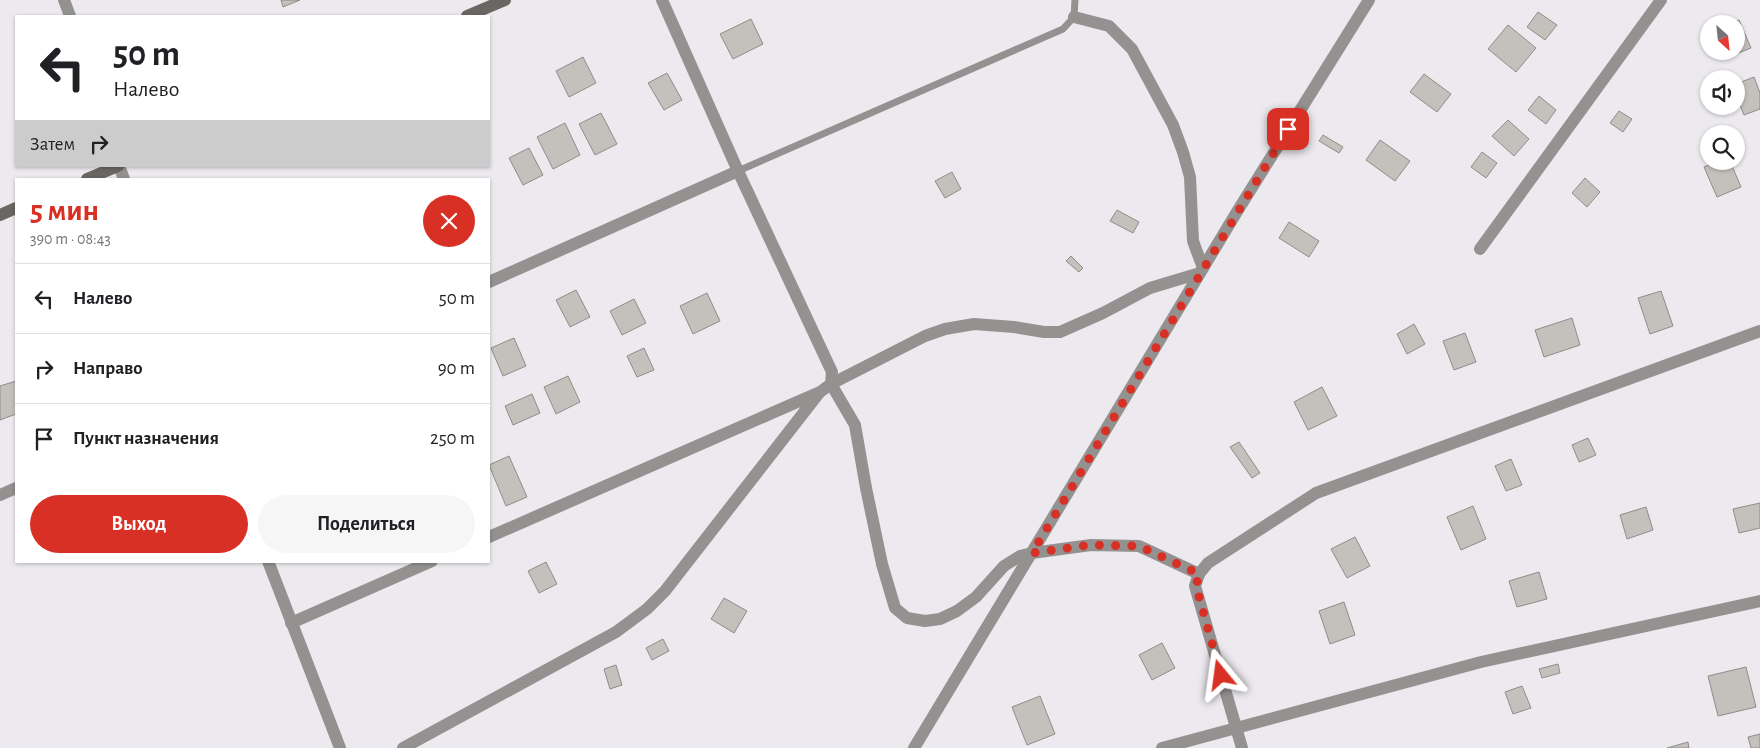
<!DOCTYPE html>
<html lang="ru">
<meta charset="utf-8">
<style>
body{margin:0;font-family:"Alegreya Sans",sans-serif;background:#f6f6f6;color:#202124;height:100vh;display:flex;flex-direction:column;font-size:19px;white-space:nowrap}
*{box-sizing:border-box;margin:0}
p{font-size:16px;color:#757577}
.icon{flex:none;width:28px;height:28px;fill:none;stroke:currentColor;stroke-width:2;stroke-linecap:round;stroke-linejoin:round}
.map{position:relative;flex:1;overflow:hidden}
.sheet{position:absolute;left:15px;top:178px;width:475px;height:385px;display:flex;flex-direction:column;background:#fff;border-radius:0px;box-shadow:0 1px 4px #0004}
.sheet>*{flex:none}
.banner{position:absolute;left:15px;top:15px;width:475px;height:152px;border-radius:0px;box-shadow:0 1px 4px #0004;background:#fff;color:#202124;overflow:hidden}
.needle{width:32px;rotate:153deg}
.tools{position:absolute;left:1700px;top:15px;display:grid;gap:10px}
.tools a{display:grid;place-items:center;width:45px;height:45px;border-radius:50%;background:#fff;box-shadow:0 1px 4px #0004;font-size:25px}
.pin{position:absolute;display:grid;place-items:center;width:42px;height:42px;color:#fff;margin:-21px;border-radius:10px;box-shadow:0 2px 8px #0006}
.me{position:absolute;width:55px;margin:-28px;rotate:344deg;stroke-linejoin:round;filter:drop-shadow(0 0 4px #0008)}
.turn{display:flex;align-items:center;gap:18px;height:105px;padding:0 15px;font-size:22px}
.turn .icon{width:65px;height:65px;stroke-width:2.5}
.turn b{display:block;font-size:35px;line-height:42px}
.then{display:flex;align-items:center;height:48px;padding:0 15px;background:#0003;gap:10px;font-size:19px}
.round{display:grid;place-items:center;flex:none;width:52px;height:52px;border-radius:26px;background:#f6f6f6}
.headline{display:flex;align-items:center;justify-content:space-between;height:85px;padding:0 15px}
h1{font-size:30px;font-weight:700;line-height:38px;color:#d93025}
.button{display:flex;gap:10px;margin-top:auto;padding:10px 15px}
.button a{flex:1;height:58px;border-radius:30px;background:#d93025;color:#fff;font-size:20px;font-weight:700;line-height:58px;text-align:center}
.button a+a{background:#f6f6f6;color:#202124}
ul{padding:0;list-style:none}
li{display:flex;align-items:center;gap:15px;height:70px;padding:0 15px;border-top:1px solid #e0e0e0}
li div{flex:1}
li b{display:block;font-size:19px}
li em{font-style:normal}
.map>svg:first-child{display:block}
.building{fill:#c4c0bc;stroke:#908c89}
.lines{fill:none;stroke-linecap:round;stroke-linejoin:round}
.lane{stroke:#939290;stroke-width:7}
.street{stroke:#939290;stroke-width:12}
.secondary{stroke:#696764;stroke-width:12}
.route{stroke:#d93025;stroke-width:9;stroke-dasharray:0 16.2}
</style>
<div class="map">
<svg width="1760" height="748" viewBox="0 0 1760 748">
<rect width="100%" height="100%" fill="#edeaef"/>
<!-- building -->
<g class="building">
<path d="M281,0H300L283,7Z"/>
<path d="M1538,12L1557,25L1545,40L1527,27Z"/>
<path d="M751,19L763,44L733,59L720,34Z"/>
<path d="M1739,20L1751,48L1728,57L1725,51H1736V24H1730Z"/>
<path d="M1508,25L1536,48L1516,72L1488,49Z"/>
<path d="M583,57L596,83L569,97L556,71Z"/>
<path d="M667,73L682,100L664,110L648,83Z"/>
<path d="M1424,74L1451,94L1437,112L1410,92Z"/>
<path d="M1754,77L1760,93V109L1744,115L1736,95V84Z"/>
<path d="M1539,96L1556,110L1546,124L1528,110Z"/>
<path d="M1619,111L1632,119L1623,132L1610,123Z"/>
<path d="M601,113L617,144L595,155L579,124Z"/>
<path d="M1508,120L1529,139L1514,156L1492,136Z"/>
<path d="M565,123L580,155L553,169L537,137Z"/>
<path d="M1323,135L1343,147L1339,153L1319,141Z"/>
<path d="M1380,140L1410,161L1395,181L1366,160Z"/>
<path d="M529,148L543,175L523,185L509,158Z"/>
<path d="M1482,152L1497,163L1486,178L1471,167Z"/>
<path d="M1719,161H1730L1741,187L1717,197L1704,167Z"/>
<path d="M952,172L961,189L945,198L935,181Z"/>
<path d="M1585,178L1600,192L1587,207L1572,193Z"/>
<path d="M1117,210L1139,222L1133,233L1110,221Z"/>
<path d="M1289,222L1319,241L1309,257L1279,238Z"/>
<path d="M1071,256L1083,268L1079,272L1066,261Z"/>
<path d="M576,290L590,317L570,327L556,300Z"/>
<path d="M1661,291L1673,326L1650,334L1638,298Z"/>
<path d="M707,293L720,321L693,334L680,306Z"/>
<path d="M634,299L646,323L622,335L610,311Z"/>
<path d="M1572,318L1580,345L1544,357L1535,330Z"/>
<path d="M1414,324L1425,344L1407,354L1397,334Z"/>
<path d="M1465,333L1476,362L1454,370L1443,341Z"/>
<path d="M514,338L526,366L503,376L491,348Z"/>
<path d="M644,348L654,370L637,377L627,356Z"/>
<path d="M568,376L580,402L556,414L544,387Z"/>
<path d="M16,381V414L0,420V386Z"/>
<path d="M1322,387L1337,416L1308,430L1294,402Z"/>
<path d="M532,394L540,413L513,425L505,406Z"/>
<path d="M1588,438L1596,455L1579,462L1572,445Z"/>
<path d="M1239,442L1260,473L1252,478L1230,447Z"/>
<path d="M509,456L527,497L506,506L489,465Z"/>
<path d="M1511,459L1522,485L1506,491L1495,466Z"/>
<path d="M1760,503V528L1739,533L1733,509Z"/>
<path d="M1473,506L1486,539L1461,550L1447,517Z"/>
<path d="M1646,507L1653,530L1627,539L1620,515Z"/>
<path d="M1355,537L1370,566L1347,578L1331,549Z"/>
<path d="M546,562L557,584L539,593L528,571Z"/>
<path d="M1539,572L1547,599L1517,607L1509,581Z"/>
<path d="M724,598L747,611L734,633L711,619Z"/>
<path d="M1344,602L1355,635L1330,644L1319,611Z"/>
<path d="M663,639L669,651L652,660L646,648Z"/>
<path d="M1162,643L1175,668L1152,680L1139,655Z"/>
<path d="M1558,664L1560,673L1542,678L1539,669Z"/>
<path d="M616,665L622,685L610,689L604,669Z"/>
<path d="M1746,667L1756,707L1718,716L1708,676Z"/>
<path d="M1522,686L1531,708L1513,714L1505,692Z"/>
<path d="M1040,696L1055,734L1027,745L1012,707Z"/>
<path d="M1760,734V748H1751L1748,737Z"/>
<path d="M1688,742L1689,748H1667Z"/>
</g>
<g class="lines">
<!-- lane -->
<path class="lane" d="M738,171L1063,29L1074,17L1075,0"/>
<!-- street -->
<g class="street">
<path d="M64,0L70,16"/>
<path d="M1074,17L1109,26L1132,49L1173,125L1183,152L1190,177L1193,241L1203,268"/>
<path d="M119,166L124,179"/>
<path d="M1480,249L1661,0"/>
<path d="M489,282L738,171"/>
<path d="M0,495L16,488"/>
<path d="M489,537L820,392L831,384L832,372L738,171L662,0"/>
<path d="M268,561L340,748"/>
<path d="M1199,574L1139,546L1091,545L1032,553L1020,556L1004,566L976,597L957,611L940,619L925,621L907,618L895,608L882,564L866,488L855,425L831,384L925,336L945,329L974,324L1014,327L1044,332H1060L1103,313L1150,288L1200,273"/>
<path d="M291,623L432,561"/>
<path d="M403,748L616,632L647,609L665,591L819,393"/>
<path d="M914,748L1238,210L1369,0"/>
<path d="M1162,748L1481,662L1760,601"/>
<path d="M1242,748L1195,586L1199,574L1208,563L1316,493L1760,331"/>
</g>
<!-- secondary -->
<g class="secondary">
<path d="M467,16L505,0"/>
<path d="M87,179L118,166"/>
<path d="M0,215L16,208"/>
</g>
</g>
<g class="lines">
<!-- route -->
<path class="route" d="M1221,675L1196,586L1199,574L1139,546L1090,545L1032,553L1288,129"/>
</g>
</svg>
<div class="tools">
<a><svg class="needle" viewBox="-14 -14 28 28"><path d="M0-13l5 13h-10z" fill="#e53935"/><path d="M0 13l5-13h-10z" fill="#757577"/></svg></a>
<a><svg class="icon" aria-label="sound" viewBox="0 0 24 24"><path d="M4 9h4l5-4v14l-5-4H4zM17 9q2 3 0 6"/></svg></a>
<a><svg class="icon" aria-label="search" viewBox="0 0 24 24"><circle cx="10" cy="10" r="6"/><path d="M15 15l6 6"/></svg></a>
</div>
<div class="pin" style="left:1288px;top:129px;background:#d93025"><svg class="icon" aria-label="arrive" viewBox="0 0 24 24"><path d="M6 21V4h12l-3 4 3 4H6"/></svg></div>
<svg class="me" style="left:1221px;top:675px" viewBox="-20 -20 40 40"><path d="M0-17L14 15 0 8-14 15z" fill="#d93025" stroke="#fff" stroke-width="4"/></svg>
<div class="banner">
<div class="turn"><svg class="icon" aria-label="left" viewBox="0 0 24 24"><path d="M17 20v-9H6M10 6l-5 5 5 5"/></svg><div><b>50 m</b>Налево</div></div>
<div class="then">Затем<svg class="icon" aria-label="right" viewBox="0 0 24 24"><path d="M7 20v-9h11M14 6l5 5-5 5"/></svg></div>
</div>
<section class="sheet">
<div class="headline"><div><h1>5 мин</h1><p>390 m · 08:43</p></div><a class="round" style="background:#d93025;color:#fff"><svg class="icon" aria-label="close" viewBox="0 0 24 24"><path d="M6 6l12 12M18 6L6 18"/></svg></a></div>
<ul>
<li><svg class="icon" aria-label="left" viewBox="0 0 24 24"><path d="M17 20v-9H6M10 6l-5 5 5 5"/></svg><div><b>Налево</b></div><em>50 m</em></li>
<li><svg class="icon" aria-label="right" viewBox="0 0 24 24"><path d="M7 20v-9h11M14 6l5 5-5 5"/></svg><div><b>Направо</b></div><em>90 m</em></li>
<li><svg class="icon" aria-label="arrive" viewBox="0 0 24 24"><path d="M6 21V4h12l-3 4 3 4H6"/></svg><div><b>Пункт назначения</b></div><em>250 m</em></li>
</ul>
<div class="button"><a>Выход</a><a>Поделиться</a></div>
</section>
</div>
